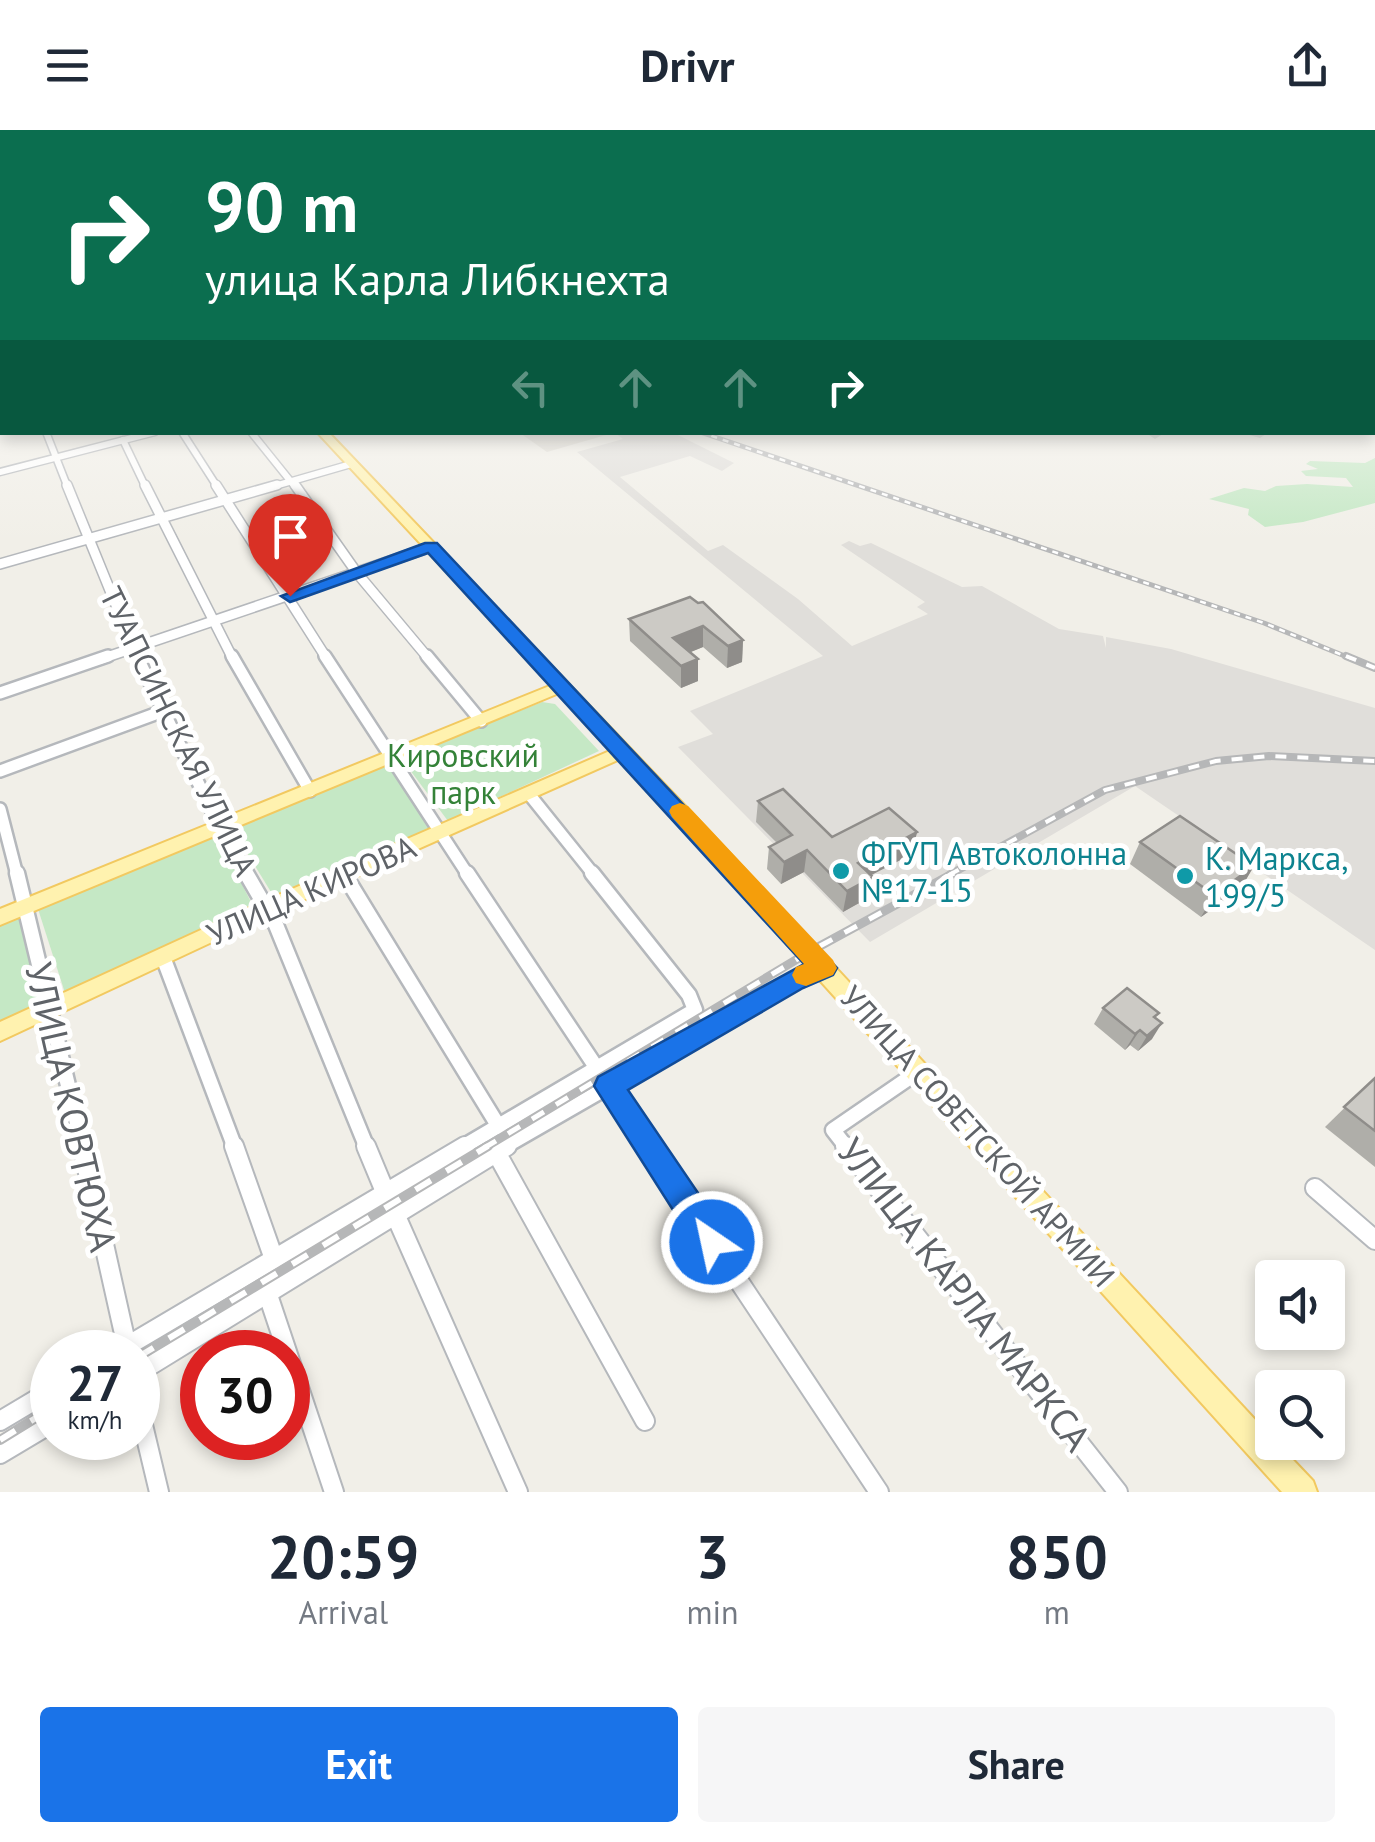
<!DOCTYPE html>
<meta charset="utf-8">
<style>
body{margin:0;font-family:"PT Sans",sans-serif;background:#f6f6f7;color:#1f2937;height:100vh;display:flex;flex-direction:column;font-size:38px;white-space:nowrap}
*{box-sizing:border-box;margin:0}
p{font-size:32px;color:#747a83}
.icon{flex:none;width:55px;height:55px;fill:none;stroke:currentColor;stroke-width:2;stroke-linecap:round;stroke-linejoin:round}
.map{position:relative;height:1362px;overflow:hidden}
.side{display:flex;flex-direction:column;background:#fff;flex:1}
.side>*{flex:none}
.banner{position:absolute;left:0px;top:0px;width:1375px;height:305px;box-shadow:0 5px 15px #0003;background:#0b6e4f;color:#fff;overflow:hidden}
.controls{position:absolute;left:1255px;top:1130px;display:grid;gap:20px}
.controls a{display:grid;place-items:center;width:90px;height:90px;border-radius:10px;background:#fff;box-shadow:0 5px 15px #0003;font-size:50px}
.speed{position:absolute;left:30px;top:1200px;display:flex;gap:20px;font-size:50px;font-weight:700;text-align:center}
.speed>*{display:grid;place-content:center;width:130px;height:130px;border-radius:50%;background:#fff;box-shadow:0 5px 15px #0003;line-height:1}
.speed small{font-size:25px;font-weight:400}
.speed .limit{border:15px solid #d22;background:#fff;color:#111}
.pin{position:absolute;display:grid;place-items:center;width:85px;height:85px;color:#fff;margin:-102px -42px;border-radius:50% 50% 50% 0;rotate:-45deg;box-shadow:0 0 10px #0007}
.pin .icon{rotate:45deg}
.me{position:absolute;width:110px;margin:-55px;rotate:326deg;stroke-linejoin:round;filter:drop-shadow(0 0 8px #0008)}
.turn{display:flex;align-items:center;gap:35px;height:210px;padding:0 40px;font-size:45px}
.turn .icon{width:130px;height:130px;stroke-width:2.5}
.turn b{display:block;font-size:70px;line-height:85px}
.lanes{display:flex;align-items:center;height:95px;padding:0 40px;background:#0003;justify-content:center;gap:50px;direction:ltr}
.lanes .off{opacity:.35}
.eta{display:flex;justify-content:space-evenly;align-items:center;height:170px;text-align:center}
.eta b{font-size:60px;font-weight:600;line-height:70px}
.primary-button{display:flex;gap:20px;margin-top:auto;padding:20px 40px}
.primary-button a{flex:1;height:115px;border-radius:10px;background:#1a73e8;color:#fff;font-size:40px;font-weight:600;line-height:115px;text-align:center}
.primary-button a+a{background:#f6f6f7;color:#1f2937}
header{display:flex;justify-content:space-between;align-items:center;height:130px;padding:0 40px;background:#fff;font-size:45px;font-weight:600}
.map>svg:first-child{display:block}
.industrial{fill:#e0deda}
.education{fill:#e1ded6}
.green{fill:#c5e8c5}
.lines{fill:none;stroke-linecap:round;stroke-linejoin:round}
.taxiway{fill:#d4d3d0;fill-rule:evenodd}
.minor-far4-casing{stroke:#b5b8bc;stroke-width:9}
.minor-far3-casing{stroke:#b5b8bc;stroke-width:12}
.minor-far2-casing{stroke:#b5b8bc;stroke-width:16}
.minor-far1-casing{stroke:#b5b8bc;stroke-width:19}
.minor-casing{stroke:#b5b8bc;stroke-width:22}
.primary-casing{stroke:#f2c960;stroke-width:4}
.minor-far4{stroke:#fff;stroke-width:6}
.minor-far3{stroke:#fff;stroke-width:9}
.minor-far2{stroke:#fff;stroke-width:11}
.minor-far1{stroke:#fff;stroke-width:14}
.minor{stroke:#fff;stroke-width:18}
.primary{fill:#fff2af;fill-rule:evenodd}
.rail-far3-casing{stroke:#b6b7b8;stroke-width:5}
.rail-far2-casing{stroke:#b6b7b8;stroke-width:8}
.rail-far1-casing{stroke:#b6b7b8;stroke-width:9}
.rail-casing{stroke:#b6b7b8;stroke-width:10}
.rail-far3{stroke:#fff;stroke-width:2.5;stroke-dasharray:6;stroke-linecap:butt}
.rail-far2{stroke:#fff;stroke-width:4;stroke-dasharray:11;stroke-linecap:butt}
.rail-far1{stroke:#fff;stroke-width:5;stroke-dasharray:14;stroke-linecap:butt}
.rail{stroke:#fff;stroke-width:6;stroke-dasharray:18;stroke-linecap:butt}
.wall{fill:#afaea9}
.shaded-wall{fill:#8f8d8a}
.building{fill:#cccac5;stroke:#8f8d8a;stroke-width:2.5}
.route{fill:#1a73e8;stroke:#114b97;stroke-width:2.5}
.slow{fill:#f59e0b}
.culture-dot{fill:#0f9aa8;stroke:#fff;stroke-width:4}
.labels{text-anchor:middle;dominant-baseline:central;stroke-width:10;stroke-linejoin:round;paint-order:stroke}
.street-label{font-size:32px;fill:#5f6368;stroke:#fff}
.park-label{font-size:32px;fill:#348238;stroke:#fff}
.culture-label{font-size:32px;fill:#0d838f;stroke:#fff;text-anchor:start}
.near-street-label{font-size:38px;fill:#5f6368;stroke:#fff}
</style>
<header><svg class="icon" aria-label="menu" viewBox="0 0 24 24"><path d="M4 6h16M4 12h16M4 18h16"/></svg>Drivr<svg class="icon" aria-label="share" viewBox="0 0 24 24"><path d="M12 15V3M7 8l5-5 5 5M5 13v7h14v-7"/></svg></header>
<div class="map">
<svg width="1375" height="1362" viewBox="0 0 1375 1362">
<rect width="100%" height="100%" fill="#f1efe8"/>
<!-- industrial -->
<path class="industrial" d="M615,303H674L734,333L722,341L690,326L620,347L708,421L723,415L798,469L852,516L928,484L917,477L925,472L841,415L849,411L860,416L871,413L962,457L982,456L1059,499L1103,506L1106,518V507L1171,519L1375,578V820L1135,656L870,812L678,617L713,604L690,581L823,526L577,322L623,309Z"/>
<!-- education -->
<path class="education" d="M520,303H613L547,322Z"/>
<!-- green -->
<g class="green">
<path d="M1375,328V373L1303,392L1265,397L1248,385L1249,379L1209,369L1244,358L1265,361L1276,356L1307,354L1353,357L1346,348L1306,346L1301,341L1318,339L1306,334L1310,331L1365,333Z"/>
<path d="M542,572L555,574L599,621L448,691L401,628Z"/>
<path d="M387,635L430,698L274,767L232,698Z"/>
<path d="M216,703L253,776L65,863L38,779Z"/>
<path d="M18,785L40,876L0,894V793Z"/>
</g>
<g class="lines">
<!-- taxiway -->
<g class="taxiway">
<rect x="1372" y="221" width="3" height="5"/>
<rect x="1372" y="286" width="3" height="10"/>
<path d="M1166,302L1155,309L1146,303V302Z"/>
<path d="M1239,302H1269L1260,308Z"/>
</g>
<defs>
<g id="minor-far4">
<path d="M46,302L68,358"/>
<path d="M182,302L218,358"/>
<path d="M251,302L296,358"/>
<path d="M123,310L146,358"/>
<path d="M0,342L155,302"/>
<path d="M268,358L351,334"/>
</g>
<g id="minor-far3">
<path d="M67,355L138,529"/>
<path d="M145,355L233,529"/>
<path d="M216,355L327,529"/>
<path d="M295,355L357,443L429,529"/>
<path d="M0,434L277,355"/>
<path d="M101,529L431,417"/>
</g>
<g id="minor-far2">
<path d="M137,526L220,698L247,745"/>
<path d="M232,526L310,661"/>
<path d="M325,526L468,745"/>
<path d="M427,526L481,591"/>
<path d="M0,563L108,526"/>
<path d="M0,641L166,580"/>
<path d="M529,664L594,745"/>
<path d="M0,679L17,745"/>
</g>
<g id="minor-far1">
<path d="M17,743L83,1018"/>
<path d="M246,743L276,795L367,1018"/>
<path d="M467,743L598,940"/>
<path d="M344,744L499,997"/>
<path d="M163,827L235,1018"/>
<path d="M609,956L650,1018"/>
<path d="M461,1018L695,880L689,865L592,743"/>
<path d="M502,1018L794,850L823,838"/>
<path d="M847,1018L833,1000L919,941"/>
</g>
<g id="minor">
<path d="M82,1016L127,1217"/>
<path d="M234,1016L274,1129"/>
<path d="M366,1016L386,1064"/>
<path d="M649,1016L879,1362"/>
<path d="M845,1016L1118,1362"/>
<path d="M496,1022L645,1291"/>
<path d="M1315,1058L1375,1110"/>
<path d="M395,1084L518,1362"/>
<path d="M267,1162L334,1362"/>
<path d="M117,1222L465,1016"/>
<path d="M138,1243L507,1016"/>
<path d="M138,1274L159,1362"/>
<path d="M0,1291L52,1260"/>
<path d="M0,1324L52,1293"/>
</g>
<g id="primary">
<rect x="0" y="222" width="2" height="6"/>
<path d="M317,302H328L706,698L1272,1308V1312H1276L1313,1351L1317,1362H1282L620,629L274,783L0,911V892L260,773L612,620L559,563L0,795V779L552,555Z"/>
</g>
</defs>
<!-- minor-far4 casing -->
<use href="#minor-far4" class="minor-far4-casing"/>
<!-- minor-far3 casing -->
<use href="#minor-far3" class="minor-far3-casing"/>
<!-- minor-far2 casing -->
<use href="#minor-far2" class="minor-far2-casing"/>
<!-- minor-far1 casing -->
<use href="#minor-far1" class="minor-far1-casing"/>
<!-- minor casing -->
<use href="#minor" class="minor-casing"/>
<!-- primary casing -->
<use href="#primary" class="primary-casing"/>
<!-- minor-far4 -->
<use href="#minor-far4" class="minor-far4"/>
<!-- minor-far3 -->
<use href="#minor-far3" class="minor-far3"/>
<!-- minor-far2 -->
<use href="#minor-far2" class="minor-far2"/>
<!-- minor-far1 -->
<use href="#minor-far1" class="minor-far1"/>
<!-- minor -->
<use href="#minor" class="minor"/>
<!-- primary -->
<use href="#primary" class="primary"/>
<defs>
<path id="rail-far3" d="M700,302L1264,493L1352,529"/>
<g id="rail-far2">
<path d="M1346,526L1375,538"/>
<path d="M949,745L1105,660L1216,631L1269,626L1375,631"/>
</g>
<path id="rail-far1" d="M484,1018L809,822L954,743"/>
<g id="rail">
<path d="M138,1227L488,1016"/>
<path d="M0,1310L52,1278"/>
</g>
</defs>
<!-- rail-far3 casing -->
<use href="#rail-far3" class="rail-far3-casing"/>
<!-- rail-far2 casing -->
<use href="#rail-far2" class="rail-far2-casing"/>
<!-- rail-far1 casing -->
<use href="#rail-far1" class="rail-far1-casing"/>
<!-- rail casing -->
<use href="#rail" class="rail-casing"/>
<!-- rail-far3 -->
<use href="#rail-far3" class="rail-far3"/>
<!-- rail-far2 -->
<use href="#rail-far2" class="rail-far2"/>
<!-- rail-far1 -->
<use href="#rail-far1" class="rail-far1"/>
<!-- rail -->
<use href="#rail" class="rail"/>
</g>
<!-- wall -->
<g class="wall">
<path d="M690,467L743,510L742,532L727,538L703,517L690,522L698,529V551L681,558L630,511L629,489Z"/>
<path d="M758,671L832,707L917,702L912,724L871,745L868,768L843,782L804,742L781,754L767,739L769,717L777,713L756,692Z"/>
<path d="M1140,712L1254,736L1241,758L1201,787L1130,734Z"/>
<path d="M1103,878L1156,888L1152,909L1138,921L1130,915L1125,920L1094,894Z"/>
<path d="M1375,948V1037L1325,997Z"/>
</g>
<!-- shaded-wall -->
<g class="shaded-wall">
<path d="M703,496V517L674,529L673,508Z"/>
<path d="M743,510L742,532L727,538L728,516Z"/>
<path d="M698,529V551L681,558V536Z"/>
<path d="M917,702L912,724L854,754L858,733Z"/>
<path d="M807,720L804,742L781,754L784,732Z"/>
<path d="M1254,736L1241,758L1201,787L1214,765Z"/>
<path d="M873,747L868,768L843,782L847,761Z"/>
<path d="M1162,893L1152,909L1138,921L1147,906Z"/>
<path d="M1140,900L1130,915L1125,920L1135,904Z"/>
</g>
<!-- building -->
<g class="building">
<path d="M690,467L698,473L703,472L743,510L728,516L703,496L673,508L698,529L681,536L629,489Z"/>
<path d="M783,659L832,707L889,678L917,702L858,733L873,747L847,761L807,720L784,732L769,717L792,705L758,671Z"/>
<path d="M1180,686L1254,736L1214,765L1140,712Z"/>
<path d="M1127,858L1159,883L1154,887L1162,893L1147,906L1140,900L1135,904L1103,878Z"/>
<path d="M1375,948V1001L1344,977Z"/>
</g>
<!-- sky -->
<linearGradient id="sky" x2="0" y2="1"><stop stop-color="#8fc3f1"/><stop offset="0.54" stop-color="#f9f8f5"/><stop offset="1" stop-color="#f9f8f5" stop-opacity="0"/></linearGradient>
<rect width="1375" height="411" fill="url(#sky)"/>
<!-- route -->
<path class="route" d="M425,413H437L837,838L833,845L803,858L628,960L724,1101L729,1112L724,1124L712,1129L701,1124L594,956L598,947L804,834L428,423L296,470L290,472L281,466Z"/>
<!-- slow -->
<path class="slow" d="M680,673L688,676L833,830L837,838L833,845L806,856L796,853L792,845L796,837L804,834L672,687L669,681L672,676Z"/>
<!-- markers -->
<g class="culture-dot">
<circle cx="841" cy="741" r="10"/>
<circle cx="1185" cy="746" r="10"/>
</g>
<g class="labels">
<!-- street labels -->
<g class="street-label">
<text transform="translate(179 601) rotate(64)">ТУАПСИНСКАЯ УЛИЦА</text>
<text transform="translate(311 760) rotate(-24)">УЛИЦА КИРОВА</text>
<text transform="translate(978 1006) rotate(48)">УЛИЦА СОВЕТСКОЙ АРМИИ</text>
</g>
<!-- park labels -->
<g class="park-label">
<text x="463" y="625">Кировский<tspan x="463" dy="37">парк</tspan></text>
</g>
<!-- culture labels -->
<g class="culture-label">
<text x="861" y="723">ФГУП Автоколонна<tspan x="861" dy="37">№17-15</tspan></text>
<text x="1205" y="728">К. Маркса,<tspan x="1205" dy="37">199/5</tspan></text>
</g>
<!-- near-street labels -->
<g class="near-street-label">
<text transform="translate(72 977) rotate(77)">УЛИЦА КОВТЮХА</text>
<text transform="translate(965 1164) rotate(52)">УЛИЦА КАРЛА МАРКСА</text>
</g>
</g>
</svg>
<div class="controls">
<a><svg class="icon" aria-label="sound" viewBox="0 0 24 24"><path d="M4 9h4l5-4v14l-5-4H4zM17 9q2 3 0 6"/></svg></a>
<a><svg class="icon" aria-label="search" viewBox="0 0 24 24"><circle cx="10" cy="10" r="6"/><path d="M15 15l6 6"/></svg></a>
</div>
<div class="speed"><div>27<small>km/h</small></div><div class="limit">30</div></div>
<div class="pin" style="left:290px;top:466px;background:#d93025"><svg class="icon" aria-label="arrive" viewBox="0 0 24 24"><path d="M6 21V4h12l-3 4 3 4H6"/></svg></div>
<svg class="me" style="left:712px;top:1112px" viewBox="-20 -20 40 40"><circle r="17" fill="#1a73e8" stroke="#fff" stroke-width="3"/><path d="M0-11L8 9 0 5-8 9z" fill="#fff"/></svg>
<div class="banner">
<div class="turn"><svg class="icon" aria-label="right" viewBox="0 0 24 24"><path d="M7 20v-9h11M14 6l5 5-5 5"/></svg><div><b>90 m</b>улица Карла Либкнехта</div></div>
<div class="lanes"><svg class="icon off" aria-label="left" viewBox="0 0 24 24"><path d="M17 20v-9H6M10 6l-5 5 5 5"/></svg><svg class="icon off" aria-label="ahead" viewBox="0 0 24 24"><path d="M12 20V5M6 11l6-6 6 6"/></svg><svg class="icon off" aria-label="ahead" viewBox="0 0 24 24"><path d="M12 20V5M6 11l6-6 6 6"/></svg><svg class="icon" aria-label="right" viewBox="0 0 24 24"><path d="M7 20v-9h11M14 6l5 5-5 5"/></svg></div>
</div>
</div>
<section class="side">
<div class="eta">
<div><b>20:59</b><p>Arrival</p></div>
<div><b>3</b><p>min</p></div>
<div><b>850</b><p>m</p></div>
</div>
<div class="primary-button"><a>Exit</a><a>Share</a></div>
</section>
